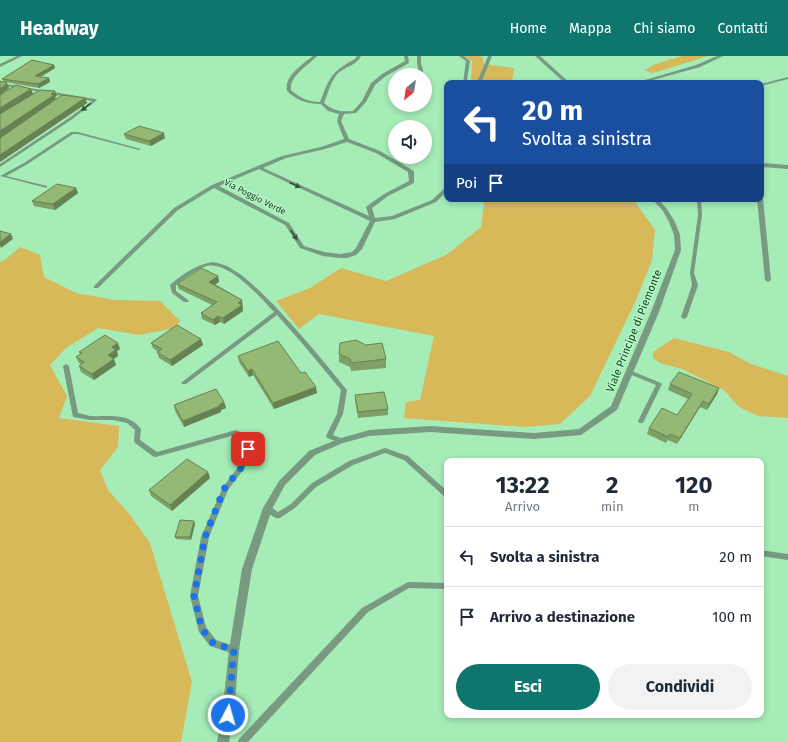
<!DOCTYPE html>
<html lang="it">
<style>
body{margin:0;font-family:"Fira Sans",sans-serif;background:#f2f2f3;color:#1f2937;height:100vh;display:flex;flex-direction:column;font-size:15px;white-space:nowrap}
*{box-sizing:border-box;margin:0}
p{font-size:13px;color:#747a83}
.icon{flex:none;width:22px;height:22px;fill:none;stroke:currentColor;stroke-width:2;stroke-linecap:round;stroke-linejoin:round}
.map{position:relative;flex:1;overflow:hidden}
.sheet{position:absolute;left:444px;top:402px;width:320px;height:260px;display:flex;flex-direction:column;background:#fff;border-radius:8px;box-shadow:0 2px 6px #0003}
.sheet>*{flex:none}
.guide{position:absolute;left:444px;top:24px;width:320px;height:122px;border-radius:8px;box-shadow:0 2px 6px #0003;background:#1a4fa0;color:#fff;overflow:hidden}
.needle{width:26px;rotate:210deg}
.buttons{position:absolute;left:388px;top:12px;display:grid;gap:8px}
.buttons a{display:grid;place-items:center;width:44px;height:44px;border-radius:50%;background:#fff;box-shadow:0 2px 6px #0003;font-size:20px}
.pin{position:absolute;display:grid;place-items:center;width:34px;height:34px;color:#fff;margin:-17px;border-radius:8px;box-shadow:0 2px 6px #0006}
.me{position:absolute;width:44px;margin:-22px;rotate:6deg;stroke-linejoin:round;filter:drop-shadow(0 0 3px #0008)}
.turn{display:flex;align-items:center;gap:14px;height:84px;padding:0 12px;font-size:18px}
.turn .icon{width:52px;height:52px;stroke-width:2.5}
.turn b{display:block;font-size:28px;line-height:34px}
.then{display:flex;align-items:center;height:38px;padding:0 12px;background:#0003;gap:8px;font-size:15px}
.eta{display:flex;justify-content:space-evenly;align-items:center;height:68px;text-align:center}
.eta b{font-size:24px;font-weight:700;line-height:28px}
.primary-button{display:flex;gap:8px;margin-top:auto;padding:8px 12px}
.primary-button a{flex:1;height:46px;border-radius:24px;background:#0f766e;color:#fff;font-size:16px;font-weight:700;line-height:46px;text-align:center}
.primary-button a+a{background:#f2f2f3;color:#1f2937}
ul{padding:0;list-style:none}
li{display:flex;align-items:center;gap:12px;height:60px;padding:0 12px;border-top:1px solid #e0e1e3}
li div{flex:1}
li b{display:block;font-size:15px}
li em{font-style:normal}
header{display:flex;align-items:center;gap:24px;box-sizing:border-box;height:56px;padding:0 20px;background:#0f766e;color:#fff}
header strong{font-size:19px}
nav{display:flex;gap:22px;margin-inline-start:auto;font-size:14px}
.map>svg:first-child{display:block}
.green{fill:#d8b95a}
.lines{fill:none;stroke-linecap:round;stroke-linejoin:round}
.service{fill:#789a80;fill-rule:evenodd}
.minor{fill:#789a80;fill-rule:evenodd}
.tertiary{fill:#789a80;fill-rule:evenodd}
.wall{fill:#7e9f65}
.shaded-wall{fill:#678252}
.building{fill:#93b975;stroke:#678252}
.oneway{fill:#36543f}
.route{stroke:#1a73e8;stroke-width:7;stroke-dasharray:0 12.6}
.labels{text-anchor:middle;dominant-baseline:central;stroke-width:3;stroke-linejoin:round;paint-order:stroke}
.far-street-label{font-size:9px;fill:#203d29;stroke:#b2f9c4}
.street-label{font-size:11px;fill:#203d29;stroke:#b2f9c4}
</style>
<header>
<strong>Headway</strong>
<nav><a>Home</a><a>Mappa</a><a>Chi siamo</a><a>Contatti</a></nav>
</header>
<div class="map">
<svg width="788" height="686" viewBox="0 0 788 686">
<rect width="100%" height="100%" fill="#a5ecb7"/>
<!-- green -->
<g class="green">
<path d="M465,0H480L483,2L484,8L514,12L512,27H478L471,23L472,5Z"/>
<path d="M682,0H708L657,16L651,17L645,14L655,8Z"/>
<path d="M479,143H633L655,174L652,204L636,244L590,340L560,368L525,371L404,362L406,346L420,344L434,280L319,258L299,273L276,245L310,232L341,212L386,225L448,198L481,171L484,147Z"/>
<path d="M20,191L40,199L44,221L76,237L115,244L160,245L180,265L175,272L139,279L98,272L66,292L50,309L67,340L59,362L119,370L118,391L100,414L108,434L130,459L150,487L192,626L181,686H0V206L5,204Z"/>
<path d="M674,282L729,296L751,308L788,320V362L758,360L739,351L724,334L682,313L660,307L653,302V296Z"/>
</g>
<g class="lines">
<!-- service -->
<g class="service">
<path d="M0,27L95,43L97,44L71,64L0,111V108L69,62L92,45L0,29Z"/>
<path d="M71,76H78L141,93L139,94L78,78H73L26,109L6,120L47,130V132L0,120L24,107Z"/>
<path d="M697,143H701L702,159L694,217L698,229L687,261L684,263L681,261L692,229L690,217L698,159Z"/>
<path d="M212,206C220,207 226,209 232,213C248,222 261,237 274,249C299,276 323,304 346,333L347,334L343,358L333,379L343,383L344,385L343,387H341L327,382L326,380L337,358L341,334L301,286L277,259L186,328H182L181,327L182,326L274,256C261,242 229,205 207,210C195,213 185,222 176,229V235L188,244L189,245L188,246H184L172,237L170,229C182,218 196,209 212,206Z"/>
<path d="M66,308L69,310L78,357C82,358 86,359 90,360C109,361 128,356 141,373L140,384L157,396L236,374L250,381L251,383L252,402L228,434L209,481L198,540L206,571L216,584L237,591L238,594L237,597L234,598L210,590L199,576L190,540L201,481L223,431L246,401L245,384L235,379L156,401H154L135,387L134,385L135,374L127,367L113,364H90L73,361L63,310Z"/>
<path d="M629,314L661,327L662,328L644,365L643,367H639L638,365L656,329L627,317L626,316Z"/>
<path d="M385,392L408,400L447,435V442L445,441L404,404L385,397L353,409L316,431L295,452L280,462C275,464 268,457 265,452L266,450L268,449L278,456L291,448L312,427L349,405Z"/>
<path d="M761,494L788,498V504L761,500Z"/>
<path d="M408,526L447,527V533L409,532L368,556L248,686H238L239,683L362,552Z"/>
</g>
<!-- minor -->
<g class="minor">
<path d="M313,0H317C308,10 289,20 291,34C300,42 308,46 320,46C330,21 331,16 355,3L357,0H361C357,9 345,11 338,17C331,25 328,37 324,47C334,55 340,56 353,55L362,45L371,27L382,18L405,5L404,0H408L409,7L386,20L375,29L366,46L356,57L344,58L341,65L349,83L380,95L414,115V127L388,140L372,152L375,162L392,160L432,144L447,130V135L436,146L395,163L375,166L362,193L356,199L347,202H340L323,200L300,192L285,169L214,132L178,154L98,232H94V230L174,152L212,129L282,100L321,91L344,83L337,65L339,58L328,55L321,48C307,48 296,44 287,35C284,20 302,9 313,0ZM347,86L376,97L408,116L409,125L384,138L367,150L366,151L369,160L263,112L286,102L325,93ZM259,113L370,165L356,192L352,196L340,198L324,196L304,190L289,167L219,130Z"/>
<path d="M417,0H421V7L424,19H420L417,7Z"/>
<path d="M459,0H464L470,5L467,24L469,27H463L466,5Z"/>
<path d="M488,0H492L481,27H475L477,26Z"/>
<path d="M535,0H540L570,27H565Z"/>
<path d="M788,21V23L761,30V28Z"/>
<path d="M648,23L656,26V27C652,27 649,27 646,24Z"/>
<path d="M418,49H422V51L418,52Z"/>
<path d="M761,107L788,109V113L761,111Z"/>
<path d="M761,142L763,143L771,224L768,226L765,224L757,143H761Z"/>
</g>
<!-- tertiary -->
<g class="tertiary">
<path d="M17,0H22L0,11V8Z"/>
<path d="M717,0H723L700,11L642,27H635L696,9Z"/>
<path d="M652,143H658L667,153L675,166L680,179L681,194L659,256L617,354L581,379L534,383L430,376L369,380L343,387L315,399L285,429L272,453L252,513L239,594L234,659L229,686H217L222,659L229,594L242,513L263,452L279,425L309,395L338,383L369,374L430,370L534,377L579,373L611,350L651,256L675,194L674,179L669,166L663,155Z"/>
</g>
</g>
<!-- wall -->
<g class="wall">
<path d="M32,4L54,9L55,12L41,21L49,22L50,26L39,32L5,26L7,27L9,32L1,38L16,29L31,33L33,38L40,34L55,35L57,40L55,41L56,43L62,39L85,42L87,47L0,106V25L4,26L2,23Z"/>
<path d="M124,78L165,82L151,90L126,83Z"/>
<path d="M76,132L78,137L55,154L34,150L32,145Z"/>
<path d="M218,220L219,226L215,228L242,244L243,255L224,268L220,266L215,269L202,263L201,257L212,249L179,233L177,228Z"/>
<path d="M201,283L203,289L172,310L159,302L157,296H158L153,292L151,287Z"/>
<path d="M120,293L117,295L118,300L114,303L116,309L94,324L81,316L79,310L81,308L79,307L76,301L81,299L79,296Z"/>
<path d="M339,298L386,303V312L351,315L350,311L339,306Z"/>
<path d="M238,300L301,317L317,337L274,353L253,319L249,321L239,306Z"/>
<path d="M670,328L719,332L717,338L707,354L700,351L677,388L668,384L666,387L647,378L649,372L677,359L688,343L668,334Z"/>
<path d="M355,339L388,353V359L358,362L355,344Z"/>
<path d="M224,346L226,352L221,354V356L184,371L175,355L174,349Z"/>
<path d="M208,416L210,422L172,455L151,440L149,434Z"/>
<path d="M195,468L191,484L176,483L175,481Z"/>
</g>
<!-- shaded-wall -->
<g class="shaded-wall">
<path d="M54,9L55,12L36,23L35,20Z"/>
<path d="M49,22L50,26L39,32L38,28Z"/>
<path d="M7,27L9,32L0,39V33Z"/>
<path d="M31,33L33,38L0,58V52Z"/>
<path d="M55,35L57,40L55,41L56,44L0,82V75Z"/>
<path d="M85,42L87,47L0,106V99Z"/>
<path d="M164,77L165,82L151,90L149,85Z"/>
<path d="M76,132L78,137L55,154L53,148Z"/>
<path d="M11,178L13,183L1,192L0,189V186Z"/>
<path d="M218,220L219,226L211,231L209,226Z"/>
<path d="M242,244L243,255L224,268L223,262L238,247Z"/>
<path d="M218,260L220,266L215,269L213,264Z"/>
<path d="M201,283L203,289L172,310L170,304Z"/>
<path d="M118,287L120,293L117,295L118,300L110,305L108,299L112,291Z"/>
<path d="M114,303L116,309L94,324L92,318Z"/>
<path d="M252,313L253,319L249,321L248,315Z"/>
<path d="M316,331L317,337L274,353L273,347Z"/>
<path d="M719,332L717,338L707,354L709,348Z"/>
<path d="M703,345L700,351L677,388L680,382Z"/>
<path d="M224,346L226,352L221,354V356L184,371L183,365Z"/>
<path d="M208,416L210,422L172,455L170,449Z"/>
<path d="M194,465L195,468L191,484L190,481Z"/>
</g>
<!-- building -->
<g class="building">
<path d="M32,4L54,9L35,20L49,22L38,28L2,23Z"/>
<path d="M0,25L7,27L0,33Z"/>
<path d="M16,29L31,33L0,52V39Z"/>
<path d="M40,34L55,35L51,38L54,39L0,75V58Z"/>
<path d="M62,39L85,42L0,99V82Z"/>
<path d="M139,70L164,77L149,85L124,78Z"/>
<path d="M57,128L76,132L53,148L32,145Z"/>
<path d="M0,175L11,178L0,186Z"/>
<path d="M201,212L218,220L209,226L242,244L238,247L242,249L223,262L218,260L213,264L201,257L217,246L177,228Z"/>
<path d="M177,269L201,283L170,304L157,296L162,293L151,287Z"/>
<path d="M105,279L118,287L112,291L116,294L108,299L114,303L92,318L79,310L84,306L76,301L82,297L79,296Z"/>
<path d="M356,284L366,289L382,287L386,303L351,307L350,303L339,298L340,287Z"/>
<path d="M278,285L301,317L305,316L316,331L273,347L252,313L248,315L238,300Z"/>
<path d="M679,316L719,332L709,348L703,345L680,382L670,378L668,381L649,372L662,352L677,359L692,338L670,328Z"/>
<path d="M216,333L224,346L219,349L220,350L183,365L174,349Z"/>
<path d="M384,336L388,353L358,356L355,339Z"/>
<path d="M187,403L208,416L170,449L149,434Z"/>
<path d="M180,464L194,465L190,481H175Z"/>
</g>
<!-- one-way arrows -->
<defs><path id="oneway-solid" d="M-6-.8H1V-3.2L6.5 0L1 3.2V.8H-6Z"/></defs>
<g class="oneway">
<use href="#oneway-solid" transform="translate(86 51) rotate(142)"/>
<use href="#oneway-solid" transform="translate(295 129) rotate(25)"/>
<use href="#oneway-solid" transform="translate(294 179) rotate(57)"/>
</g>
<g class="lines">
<!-- route -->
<path class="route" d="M228,659L234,594L213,587L202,573L194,540L205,481L224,433L249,402L248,393"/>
</g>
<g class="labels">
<!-- far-street labels -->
<g class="far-street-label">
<text transform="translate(255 141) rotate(27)">Via Poggio Verde</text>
</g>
<!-- street labels -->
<g class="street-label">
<text transform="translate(634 275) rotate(-68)">Viale Principe di Piemonte</text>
</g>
</g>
</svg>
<div class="buttons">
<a><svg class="needle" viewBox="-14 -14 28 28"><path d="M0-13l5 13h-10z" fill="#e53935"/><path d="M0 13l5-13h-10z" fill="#747a83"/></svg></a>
<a><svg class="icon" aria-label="sound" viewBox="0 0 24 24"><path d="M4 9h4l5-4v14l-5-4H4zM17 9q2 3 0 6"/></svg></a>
</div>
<div class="pin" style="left:248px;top:393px;background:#d93025"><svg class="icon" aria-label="arrive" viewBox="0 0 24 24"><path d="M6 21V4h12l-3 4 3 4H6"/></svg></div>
<svg class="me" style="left:228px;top:659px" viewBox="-20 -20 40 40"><circle r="17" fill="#1a73e8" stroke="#fff" stroke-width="3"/><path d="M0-11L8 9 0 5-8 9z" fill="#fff"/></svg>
<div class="guide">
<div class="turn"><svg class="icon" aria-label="left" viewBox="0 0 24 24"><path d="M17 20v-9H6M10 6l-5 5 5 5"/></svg><div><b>20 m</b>Svolta a sinistra</div></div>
<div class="then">Poi<svg class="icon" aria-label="arrive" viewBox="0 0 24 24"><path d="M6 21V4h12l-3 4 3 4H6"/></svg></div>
</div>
<section class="sheet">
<div class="eta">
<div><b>13:22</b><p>Arrivo</p></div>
<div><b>2</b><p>min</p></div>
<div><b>120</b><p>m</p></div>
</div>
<ul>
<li><svg class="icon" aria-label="left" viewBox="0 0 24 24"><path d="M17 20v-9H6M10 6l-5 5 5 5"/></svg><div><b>Svolta a sinistra</b></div><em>20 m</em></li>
<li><svg class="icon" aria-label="arrive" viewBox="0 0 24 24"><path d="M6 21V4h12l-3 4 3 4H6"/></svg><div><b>Arrivo a destinazione</b></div><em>100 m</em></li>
</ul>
<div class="primary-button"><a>Esci</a><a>Condividi</a></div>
</section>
</div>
